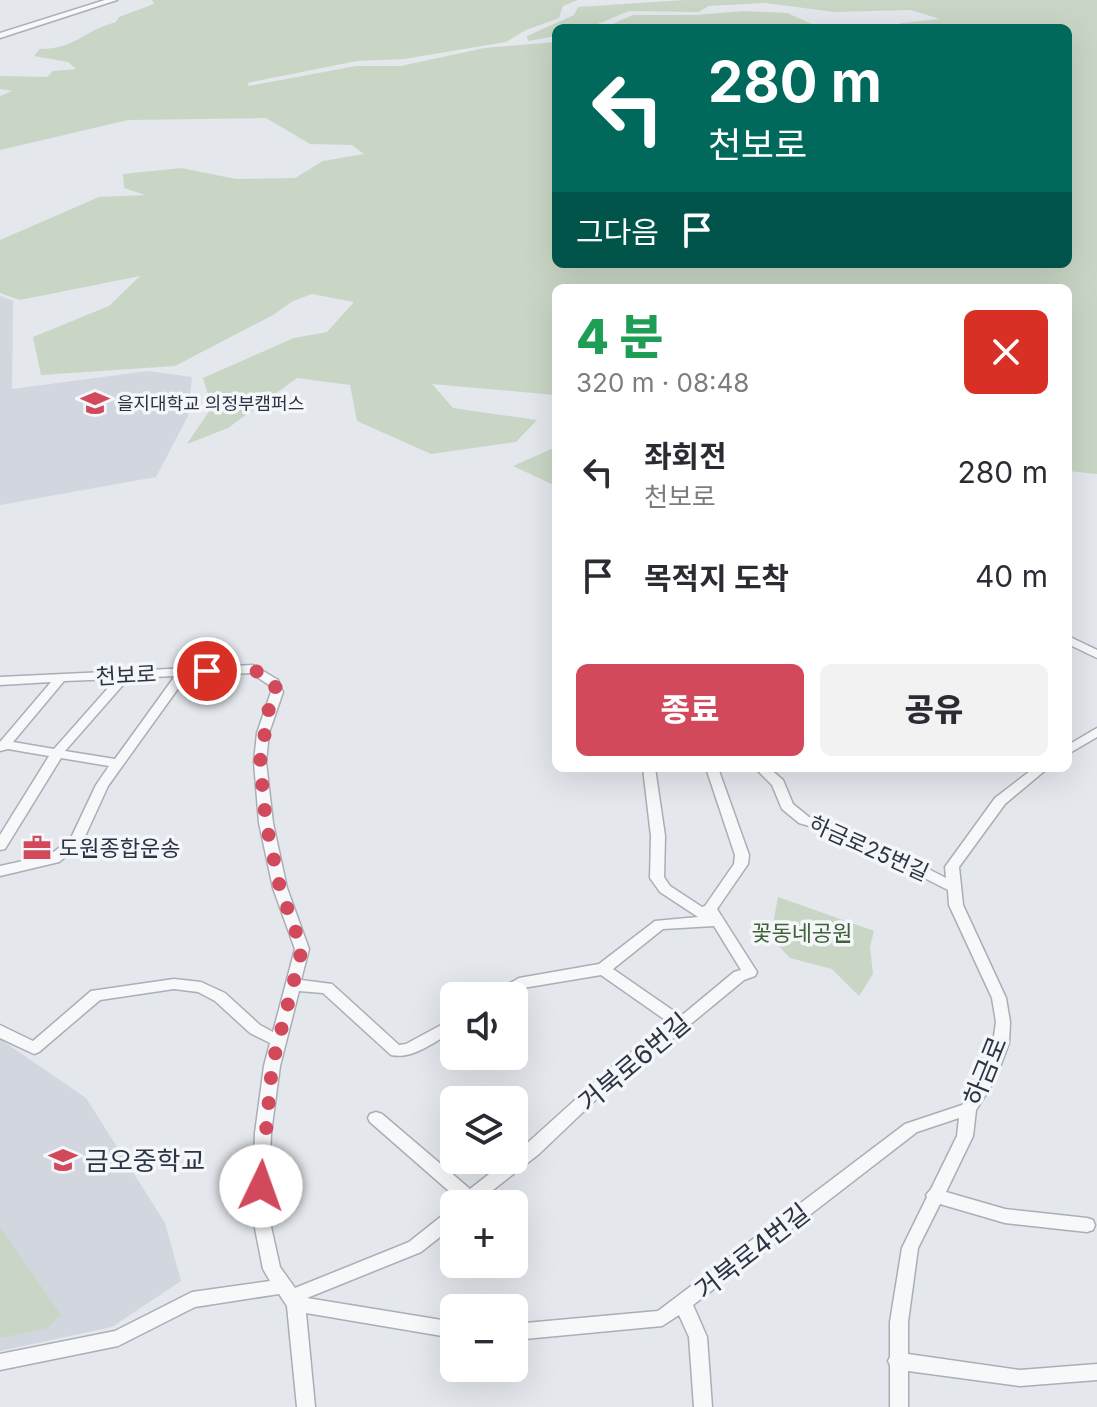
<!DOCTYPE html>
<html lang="ko">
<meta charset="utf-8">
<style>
body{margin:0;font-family:Inter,"Noto Sans KR",sans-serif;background:#f2f2f3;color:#2b2b33;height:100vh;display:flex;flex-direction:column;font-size:30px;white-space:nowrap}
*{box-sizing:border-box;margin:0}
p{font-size:26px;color:#7c7c81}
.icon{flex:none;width:44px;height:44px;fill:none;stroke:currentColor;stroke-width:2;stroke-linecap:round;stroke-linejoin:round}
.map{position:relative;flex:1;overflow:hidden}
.sheet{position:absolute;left:552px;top:284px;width:520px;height:488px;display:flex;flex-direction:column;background:#fff;border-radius:12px;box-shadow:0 8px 32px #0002}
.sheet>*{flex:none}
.banner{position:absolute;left:552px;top:24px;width:520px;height:244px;border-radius:12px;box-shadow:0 8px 32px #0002;background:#00695c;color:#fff;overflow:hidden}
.buttons{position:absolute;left:440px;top:982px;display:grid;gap:16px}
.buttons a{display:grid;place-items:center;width:88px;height:88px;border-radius:12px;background:#fff;box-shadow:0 8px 32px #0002;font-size:40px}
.pin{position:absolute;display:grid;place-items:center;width:68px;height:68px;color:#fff;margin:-34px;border:4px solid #fff;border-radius:50%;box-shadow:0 2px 8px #0007}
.me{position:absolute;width:88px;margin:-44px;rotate:3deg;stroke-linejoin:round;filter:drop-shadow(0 0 6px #0008)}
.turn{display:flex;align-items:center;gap:28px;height:168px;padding:0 24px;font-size:36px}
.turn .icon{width:104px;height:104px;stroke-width:2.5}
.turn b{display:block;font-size:56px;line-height:68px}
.then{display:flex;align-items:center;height:76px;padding:0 24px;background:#0003;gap:16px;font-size:30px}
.round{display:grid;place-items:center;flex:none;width:84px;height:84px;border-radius:12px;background:#f2f2f3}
.overview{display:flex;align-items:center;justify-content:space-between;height:136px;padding:0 24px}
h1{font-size:48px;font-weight:800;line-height:60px;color:#1e9e55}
.primary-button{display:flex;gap:16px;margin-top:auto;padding:16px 24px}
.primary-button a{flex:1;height:92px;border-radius:12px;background:#d1495b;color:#fff;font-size:32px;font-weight:800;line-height:92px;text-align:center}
.primary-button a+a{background:#f2f2f3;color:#2b2b33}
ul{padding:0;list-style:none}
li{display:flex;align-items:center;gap:24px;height:104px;padding:0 24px}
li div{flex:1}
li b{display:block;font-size:30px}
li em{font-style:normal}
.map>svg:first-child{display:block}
.built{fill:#d2d6de}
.green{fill:#c9d6c5}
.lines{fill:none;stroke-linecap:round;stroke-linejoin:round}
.minor-casing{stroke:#a9aeb7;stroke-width:3}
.tertiary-casing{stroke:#a9aeb7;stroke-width:3}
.minor{fill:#f7f8fa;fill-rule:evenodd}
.tertiary{fill:#f7f8fa;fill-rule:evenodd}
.route{stroke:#d1495b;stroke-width:14;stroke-dasharray:0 25.2}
.labels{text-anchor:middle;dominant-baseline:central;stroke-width:7;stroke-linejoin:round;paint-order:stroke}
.far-poi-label{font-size:18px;fill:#2b3445;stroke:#f4f6f9;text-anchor:start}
.street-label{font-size:22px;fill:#2b3445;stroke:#f4f6f9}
.poi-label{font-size:22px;fill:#2b3445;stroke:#f4f6f9;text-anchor:start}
.park-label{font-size:22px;fill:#3f6138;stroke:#f4f6f9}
.near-street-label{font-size:26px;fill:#2b3445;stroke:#f4f6f9}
.near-poi-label{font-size:26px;fill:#2b3445;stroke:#f4f6f9;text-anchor:start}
</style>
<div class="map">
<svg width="1097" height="1407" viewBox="0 0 1097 1407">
<rect width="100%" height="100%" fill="#e4e7ec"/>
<!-- built -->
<g class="built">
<path d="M0,296L13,301L12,389L148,371L192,377L188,416L156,477L0,505Z"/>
<path d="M0,1039L86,1098L165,1223L181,1281L112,1327L0,1351Z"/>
</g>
<!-- green -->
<g class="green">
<path d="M152,0H578L563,6L559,18L526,30L506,42L404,59L357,61L247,83L249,86L356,66H401L484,48L556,42V264H1068V28H893L901,23L940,19L911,10L834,12L766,3L709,6L698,12L629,11L588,28H556V36L528,41L527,36L574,15L578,7L684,0H1097V474L1068,471V288H556V395L432,384L453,408L537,420L516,442L431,454L357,421L350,385L297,378L228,428L187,444L212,407L203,378L294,338L327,332L354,302L312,294L293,301L273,315L175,366L41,375L33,337L109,306L140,276L20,300L0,293V240L99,197L145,195L124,188L123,174L181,168L236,179L295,178L323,161L364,154L352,145L310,144L266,118L128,120L0,150V96L12,91L0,89V76L47,77L53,71L76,69L68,62L34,56L40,49C75,49 83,31 116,22L119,17L154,4Z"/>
<path d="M743,11L787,13L812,24L804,28H603L633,15H697Z"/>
<path d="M556,447V486L513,466Z"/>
<path d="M778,897L874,931L870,947L873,974L859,996L832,969L790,958L777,944L773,924Z"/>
<path d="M0,1227L61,1315L47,1328L0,1338Z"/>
</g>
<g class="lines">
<defs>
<g id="minor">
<path d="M1068,636L1097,650V658L1068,644Z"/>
<path d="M253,665L278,680L283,692L269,733L266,762L273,823L287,888L309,949L301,980L332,984L399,1045L406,1044L454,1018V1031C435,1041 413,1060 391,1055L323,993L299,991L280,1066L271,1133L268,1213L280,1267L295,1288L409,1242L448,1211L454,1209V1226L421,1252L307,1298L454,1322V1338L306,1313L315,1407H297L287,1306L279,1294L195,1307L118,1346L0,1370V1354L115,1331L192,1292L270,1281L263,1269L252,1213L255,1133L264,1066L270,1043L250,1033L215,1001L198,992L174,989L100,1000L39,1052L34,1054L0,1038V1025L33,1041L91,991L174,979L201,982L225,993L260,1025L273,1032L295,949L273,888L259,823L254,762L257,733L271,692L269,685L251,673L187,676L108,786L82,843L59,862L0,876V866L50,855L71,838L96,785L109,766L61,758L5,849L0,850V835L49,756L8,749L0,751V742L51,682L0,685V677ZM175,676L115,759L65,751L129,678ZM116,679L54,749L13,742L64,681Z"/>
<path d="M1097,728V737L1068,754V745Z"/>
<path d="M643,768H655L665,836L664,877L670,886L702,907L705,906L734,864L735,855L706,768H718L749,855L748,864L717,909L757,972L755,976L744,980L675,1037L626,1071L539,1154L475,1204H455L458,1199L370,1122L368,1118L370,1114L376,1112L382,1114L470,1189L507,1160H514V1155L616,1063L671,1024L601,975L523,988L510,996H492L494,992L519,978L599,964L655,921L698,917L660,892L650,878L651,836ZM714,926L741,970L734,972L681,1016L613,969L663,929Z"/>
<path d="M755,768H769L783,780L793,804L809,817L850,829L946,878L945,867L995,798L1034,768H1048L1005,804L959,867L963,905L1006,998L1010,1022L1009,1043L995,1080L976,1110L973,1136L946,1192L1005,1209L1087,1218L1093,1220L1095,1225L1093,1230L1087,1232L1005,1223L940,1204L918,1248L908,1322V1354L1020,1370L1097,1364V1380L1020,1386L908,1371V1407H890V1365L888,1361L890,1357V1322L902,1248L927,1197L926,1195L931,1189L957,1136L959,1118L917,1132L693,1305L707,1337L712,1407H694L689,1337L679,1315L662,1326L514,1340V1324L658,1311L905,1124L962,1105L980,1078L993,1043L996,1022L992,998L949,905L948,890L840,835L799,823L782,809L772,785Z"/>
</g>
<path id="tertiary" d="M105,0H117L0,38V33Z"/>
</defs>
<!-- minor casing -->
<use href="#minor" class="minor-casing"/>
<!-- tertiary casing -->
<use href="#tertiary" class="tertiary-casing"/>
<!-- minor -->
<use href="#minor" class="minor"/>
<!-- tertiary -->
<use href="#tertiary" class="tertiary"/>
</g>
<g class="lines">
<!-- route -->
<path class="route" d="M207,671L253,669L274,683L277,692L269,708L260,762L266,823L280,888L302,949L272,1066L261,1186"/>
</g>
<!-- icons -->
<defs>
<symbol id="university-bare" viewBox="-9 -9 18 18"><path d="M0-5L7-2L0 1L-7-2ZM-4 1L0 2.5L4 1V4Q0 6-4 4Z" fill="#d1495b" stroke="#f4f6f9" stroke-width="2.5" paint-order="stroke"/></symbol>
<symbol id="office-bare" viewBox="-9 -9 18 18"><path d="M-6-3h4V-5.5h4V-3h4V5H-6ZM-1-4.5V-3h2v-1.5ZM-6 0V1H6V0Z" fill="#d1495b" stroke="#f4f6f9" stroke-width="2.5" paint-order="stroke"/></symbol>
<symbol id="school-bare" viewBox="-9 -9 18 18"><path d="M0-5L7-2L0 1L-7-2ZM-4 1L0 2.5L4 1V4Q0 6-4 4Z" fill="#d1495b" stroke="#f4f6f9" stroke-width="2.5" paint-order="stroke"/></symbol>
</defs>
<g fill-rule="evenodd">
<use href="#university-bare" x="75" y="383" width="40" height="40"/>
<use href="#office-bare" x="17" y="828" width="40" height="40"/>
<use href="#school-bare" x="43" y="1140" width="40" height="40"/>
</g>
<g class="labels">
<!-- far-poi labels -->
<g class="far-poi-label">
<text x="117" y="403">을지대학교 의정부캠퍼스</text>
</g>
<!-- street labels -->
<g class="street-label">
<text transform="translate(126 675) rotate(-3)">천보로</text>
<text transform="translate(869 848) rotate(24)">하금로25번길</text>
</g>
<!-- poi labels -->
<g class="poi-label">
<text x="59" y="848">도원종합운송</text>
</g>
<!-- park labels -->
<g class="park-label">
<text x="802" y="933">꽃동네공원</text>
</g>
<!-- near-street labels -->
<g class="near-street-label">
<text transform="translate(634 1062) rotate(-40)">거북로6번길</text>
<text transform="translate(985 1071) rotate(-68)">하금로</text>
<text transform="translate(752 1251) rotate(-38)">거북로4번길</text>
</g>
<!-- near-poi labels -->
<g class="near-poi-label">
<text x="85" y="1160">금오중학교</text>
</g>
</g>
</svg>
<div class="buttons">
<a><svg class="icon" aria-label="sound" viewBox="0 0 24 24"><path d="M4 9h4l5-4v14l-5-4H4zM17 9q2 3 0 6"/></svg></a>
<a><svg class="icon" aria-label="layers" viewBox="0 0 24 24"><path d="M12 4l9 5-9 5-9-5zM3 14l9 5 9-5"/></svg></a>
<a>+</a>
<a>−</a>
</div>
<div class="pin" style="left:207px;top:671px;background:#d93025"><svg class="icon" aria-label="arrive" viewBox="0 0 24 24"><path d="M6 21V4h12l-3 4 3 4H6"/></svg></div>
<svg class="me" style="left:261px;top:1186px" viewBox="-20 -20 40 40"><circle r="19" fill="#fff"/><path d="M0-13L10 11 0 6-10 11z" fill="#d1495b"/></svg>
<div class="banner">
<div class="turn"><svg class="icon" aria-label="left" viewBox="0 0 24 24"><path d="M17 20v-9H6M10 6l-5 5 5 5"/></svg><div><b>280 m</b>천보로</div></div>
<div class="then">그다음<svg class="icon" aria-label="arrive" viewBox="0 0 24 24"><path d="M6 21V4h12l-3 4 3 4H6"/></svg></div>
</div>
<section class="sheet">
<div class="overview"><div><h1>4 분</h1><p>320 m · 08:48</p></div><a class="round" style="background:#d93025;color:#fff"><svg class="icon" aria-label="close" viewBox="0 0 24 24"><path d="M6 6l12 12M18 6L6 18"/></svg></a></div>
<ul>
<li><svg class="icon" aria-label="left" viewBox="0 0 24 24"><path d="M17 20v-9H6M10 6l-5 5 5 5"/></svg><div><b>좌회전</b><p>천보로</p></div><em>280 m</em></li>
<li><svg class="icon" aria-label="arrive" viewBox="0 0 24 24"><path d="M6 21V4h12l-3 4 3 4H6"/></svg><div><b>목적지 도착</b></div><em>40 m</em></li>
</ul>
<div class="primary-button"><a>종료</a><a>공유</a></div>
</section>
</div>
